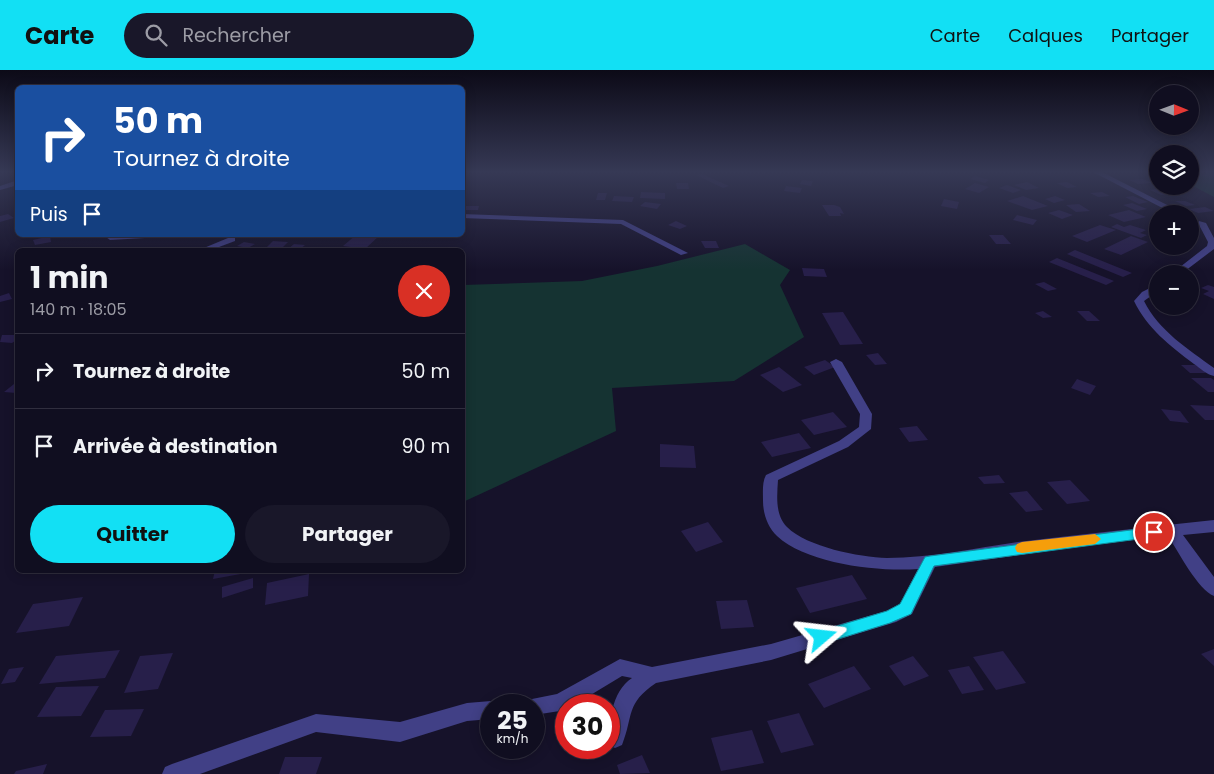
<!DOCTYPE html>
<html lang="fr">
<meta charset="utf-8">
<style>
body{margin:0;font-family:Poppins,sans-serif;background:#191729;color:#f1f3f6;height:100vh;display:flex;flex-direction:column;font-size:19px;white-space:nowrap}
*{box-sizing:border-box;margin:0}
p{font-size:16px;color:#9c9ca5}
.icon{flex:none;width:28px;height:28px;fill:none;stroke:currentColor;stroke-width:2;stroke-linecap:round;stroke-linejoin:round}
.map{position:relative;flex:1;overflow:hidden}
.side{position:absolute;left:15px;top:178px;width:450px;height:325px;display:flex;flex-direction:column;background:#100e20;border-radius:8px;box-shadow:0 2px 12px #0003,0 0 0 1px #302e3e}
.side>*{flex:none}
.guide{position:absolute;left:15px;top:15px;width:450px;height:152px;border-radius:8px;box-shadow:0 2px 12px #0003,0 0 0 1px #302e3e;background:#1a4fa0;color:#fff;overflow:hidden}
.needle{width:32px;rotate:91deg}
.buttons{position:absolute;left:1149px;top:15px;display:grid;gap:10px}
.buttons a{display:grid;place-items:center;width:50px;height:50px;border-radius:50%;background:#100e20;box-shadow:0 2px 12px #0003,0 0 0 1px #302e3e;font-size:25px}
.speed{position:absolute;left:480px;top:624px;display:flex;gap:10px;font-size:25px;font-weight:700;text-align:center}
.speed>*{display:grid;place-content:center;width:65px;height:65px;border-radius:50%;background:#100e20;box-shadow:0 2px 12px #0003,0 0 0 1px #302e3e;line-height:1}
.speed small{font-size:12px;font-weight:400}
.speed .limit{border:8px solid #d22;background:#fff;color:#111}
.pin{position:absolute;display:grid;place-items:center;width:42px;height:42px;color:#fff;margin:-21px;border:2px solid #fff;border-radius:50%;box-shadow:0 1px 5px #0007}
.me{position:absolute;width:55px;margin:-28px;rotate:73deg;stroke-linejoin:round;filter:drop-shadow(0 0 4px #0008)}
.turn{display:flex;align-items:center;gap:18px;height:105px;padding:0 15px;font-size:22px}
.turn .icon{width:65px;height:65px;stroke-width:2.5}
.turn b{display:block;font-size:35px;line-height:42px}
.then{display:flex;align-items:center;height:48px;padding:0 15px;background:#0003;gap:10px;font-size:19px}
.round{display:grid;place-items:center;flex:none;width:52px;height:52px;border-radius:26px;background:#191729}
.headline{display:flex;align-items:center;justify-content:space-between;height:85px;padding:0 15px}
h1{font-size:30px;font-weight:700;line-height:38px}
.action{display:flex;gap:10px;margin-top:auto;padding:10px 15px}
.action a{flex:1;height:58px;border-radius:30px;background:#12e0f4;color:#111;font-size:20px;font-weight:700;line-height:58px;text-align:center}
.action a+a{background:#191729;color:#f1f3f6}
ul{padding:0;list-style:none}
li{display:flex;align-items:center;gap:15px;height:75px;padding:0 15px;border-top:1px solid #302e3e}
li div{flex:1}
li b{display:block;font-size:19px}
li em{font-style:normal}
header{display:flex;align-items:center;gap:30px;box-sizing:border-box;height:70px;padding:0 25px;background:#12e0f4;color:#111}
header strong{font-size:24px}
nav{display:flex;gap:28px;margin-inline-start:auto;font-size:18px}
.search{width:350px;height:45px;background:#191729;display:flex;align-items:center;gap:12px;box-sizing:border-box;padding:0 18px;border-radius:28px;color:#9c9ca5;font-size:19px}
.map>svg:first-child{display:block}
.green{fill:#153332}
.building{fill:#271f4a}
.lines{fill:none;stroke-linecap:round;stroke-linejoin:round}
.street{fill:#414086;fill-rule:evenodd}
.route{fill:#12e0f4;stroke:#0c929f}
.slow{fill:#f59e0b}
</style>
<header>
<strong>Carte</strong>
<div class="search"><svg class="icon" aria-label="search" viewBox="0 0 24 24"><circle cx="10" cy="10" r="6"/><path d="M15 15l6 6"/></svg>Rechercher</div>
<nav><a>Carte</a><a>Calques</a><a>Partager</a></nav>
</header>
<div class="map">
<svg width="1214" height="704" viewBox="0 0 1214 704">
<rect width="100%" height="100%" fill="#16122a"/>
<!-- green -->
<g class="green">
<path d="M1190,101H1214V127L1195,117L1183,119L1176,116H1190Z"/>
<path d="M745,174L790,200L780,215L804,267L734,311L612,318L616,361L463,432V215L582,211L657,196Z"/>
</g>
<!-- building -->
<g class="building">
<path d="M702,104L729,116L723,118L696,105Z"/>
<path d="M975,106L989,110L985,113L970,109Z"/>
<path d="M1143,109L1152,113L1138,114L1129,110Z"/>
<path d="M802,110L813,111L811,116L800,114Z"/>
<path d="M1027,112L1039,118L1026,120L1014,115Z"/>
<path d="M1067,112L1077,117L1067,118L1057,113Z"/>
<path d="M676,113H688L689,119H677Z"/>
<path d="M975,113L989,117L979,123L965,119Z"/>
<path d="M1007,115L1021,120L1013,123L999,118Z"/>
<path d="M786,116L802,118L800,123L784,121Z"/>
<path d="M1168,118L1179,123L1161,125L1150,120Z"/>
<path d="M641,122L665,123V129L640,128Z"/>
<path d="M1102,122L1110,126L1098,127L1090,123Z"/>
<path d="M598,123H607L605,130H596Z"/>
<path d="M614,126L634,127L632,132L612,131Z"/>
<path d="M1023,126L1048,136L1032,140L1007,131Z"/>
<path d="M1055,126L1065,130L1054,133L1045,129Z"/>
<path d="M1133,126L1148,132L1139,134L1125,127Z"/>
<path d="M944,129L959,132L957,139L941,136Z"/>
<path d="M1175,131H1185L1195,135L1186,136Z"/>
<path d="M645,132L661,134L657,139L640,136Z"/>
<path d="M1132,133L1147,139L1137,141L1123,135Z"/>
<path d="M1079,134L1090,141L1076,142L1066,135Z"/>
<path d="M822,135H834L840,137L844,144L840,143L841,146H829Z"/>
<path d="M462,136H479L478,140H462Z"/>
<path d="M1205,137L1214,141L1198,143L1189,139Z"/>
<path d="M1059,140L1073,145L1062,149L1048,143Z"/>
<path d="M1129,140L1146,147L1124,152L1108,145Z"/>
<path d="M8,144L14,148L0,152V146Z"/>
<path d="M1017,145L1037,150L1033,155L1013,150Z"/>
<path d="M676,151L687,156L680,159L668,155Z"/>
<path d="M1117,154L1124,157L1130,155L1146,160L1140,163L1147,165L1141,168L1111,157Z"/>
<path d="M1100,155L1116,160L1087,172L1072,166Z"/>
<path d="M356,165H380L365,179L343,176Z"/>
<path d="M989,165H1003L1011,174H996Z"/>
<path d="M50,166L51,172L35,175L33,170Z"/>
<path d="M1131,166L1148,172L1121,185L1104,179Z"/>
<path d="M273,171L288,172L280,180L265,179Z"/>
<path d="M701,171H716L719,178H705Z"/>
<path d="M244,172L255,174L248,178L237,176Z"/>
<path d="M294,174L305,175L299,180H287Z"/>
<path d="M1075,180L1132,203L1123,207L1067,184Z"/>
<path d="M1057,188L1114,211L1106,215L1049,192Z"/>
<path d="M802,198L824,199L827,207L804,206Z"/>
<path d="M1044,212L1057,219L1048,221L1035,214Z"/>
<path d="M1208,215L1214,217V229L1203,224L1209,221L1201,218Z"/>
<path d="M9,223L12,229L0,232V226Z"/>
<path d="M1043,241L1052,247L1043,248L1035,243Z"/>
<path d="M1077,241H1089L1100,251H1087Z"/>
<path d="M843,242L863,274L840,275L822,243Z"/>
<path d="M2,265H18V269L12,273L0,272Z"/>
<path d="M878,283L887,294L875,295L866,285Z"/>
<path d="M825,290L835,297L814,305L804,297Z"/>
<path d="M1181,295H1197L1206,303H1190Z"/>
<path d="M779,297L802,315L783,322L760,305Z"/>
<path d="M1191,308H1211L1214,310V322H1208Z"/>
<path d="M1077,309L1096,316L1090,325L1071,318Z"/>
<path d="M14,314H18L16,323L4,322Z"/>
<path d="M1190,335L1214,336V350H1205Z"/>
<path d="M1161,339L1180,341L1189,353L1170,351Z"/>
<path d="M833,342L847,357L814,365L801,350Z"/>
<path d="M917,356L928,370L909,372L899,358Z"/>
<path d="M799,363L811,378L772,387L761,372Z"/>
<path d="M660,374L694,376L696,398L660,397Z"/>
<path d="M999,405L1005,413L984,414L978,407Z"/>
<path d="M1070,410L1090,431L1067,434L1047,412Z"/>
<path d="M1027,421L1043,440L1026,442L1009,423Z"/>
<path d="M708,452L723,472L696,482L681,461Z"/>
<path d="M215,500H247L246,503L213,509Z"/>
<path d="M309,504L308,526L265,535L267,513Z"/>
<path d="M852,505L867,529L810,543L796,518Z"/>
<path d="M253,508V518L222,528V517Z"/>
<path d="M83,527L69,556L16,563L33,534Z"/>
<path d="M747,530L754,557L721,559L716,531Z"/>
<path d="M1214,579V596L1201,584Z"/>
<path d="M120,580L105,608L39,614L56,586Z"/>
<path d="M1003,581L1026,613L996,620L973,587Z"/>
<path d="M173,583L158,619L124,623L140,586Z"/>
<path d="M913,586L929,606L904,616L889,596Z"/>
<path d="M854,596L871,619L824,638L808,614Z"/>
<path d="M969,596L984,620L962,624L948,600Z"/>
<path d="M24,597L15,612L1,614L9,599Z"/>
<path d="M99,616L81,646L37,647L56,617Z"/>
<path d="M144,639L131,666L90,667L105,640Z"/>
<path d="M799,643L814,675L781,683L767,651Z"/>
<path d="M752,660L764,693L721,701L711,668Z"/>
<path d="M642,685L650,703L620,704L617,695Z"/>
<path d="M285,687H322L316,704H279Z"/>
<path d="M47,694L43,704H14L16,701Z"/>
</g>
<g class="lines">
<!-- street -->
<g class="street">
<path d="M1091,101H1100L1185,144H1174Z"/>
<path d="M18,110V115L0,120V116Z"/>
<path d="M462,144L623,150L688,183L681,185L621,154L462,148Z"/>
<path d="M1199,151L1206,153L1214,168V179L1181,204H1171L1207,176L1208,172L1198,153Z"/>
<path d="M108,165H149L145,168L110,170L106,167Z"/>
<path d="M178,165H248L244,168H235V171L211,180H199L228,168H182Z"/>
<path d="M1158,214V221L1144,231C1159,261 1188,279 1214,298V306C1207,305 1200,298 1194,294C1170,276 1147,258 1134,231L1142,222Z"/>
<path d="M836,289L842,292L872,344L871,359L848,377L778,410C777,426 775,445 787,457C807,477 859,487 887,488C931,488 975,478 1018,472C1083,464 1149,457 1214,450V462L1183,465L1214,507V526C1198,520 1178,481 1168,466L1075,477L935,497L912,544L896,552L771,590L656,613C625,634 634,645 622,675L615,678L609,675C609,653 611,622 632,608L622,606L574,635H566V640L534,645V635H525L527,630L557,624L620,589L652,597L771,574L886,541L900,534L918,499C879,502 807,494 777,466C768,458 763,444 763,431C763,423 762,412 766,405L839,371L859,357L860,344L830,292Z"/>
<path d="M491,631L498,635H491V649L467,651L400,672L316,662L200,704H162L165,697L172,694L316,644L400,652L467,633Z"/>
</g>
</g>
<!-- sky -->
<linearGradient id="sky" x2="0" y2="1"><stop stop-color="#0c0a17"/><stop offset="0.51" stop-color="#363955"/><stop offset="1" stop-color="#363955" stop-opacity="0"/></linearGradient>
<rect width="1214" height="200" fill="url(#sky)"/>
<!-- route -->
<path class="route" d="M1154,457L1161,462L1154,467L934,496L911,544L890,553L822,574L817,572L815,567L817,562L887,541L900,534L925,487L930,486Z"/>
<!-- slow -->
<path class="slow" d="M1095,464L1101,469L1095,474L1022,483L1017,482L1015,478L1017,474L1022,472Z"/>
</svg>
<div class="buttons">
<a><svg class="needle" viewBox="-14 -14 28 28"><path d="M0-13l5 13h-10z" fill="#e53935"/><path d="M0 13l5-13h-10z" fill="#9c9ca5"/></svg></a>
<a><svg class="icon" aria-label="layers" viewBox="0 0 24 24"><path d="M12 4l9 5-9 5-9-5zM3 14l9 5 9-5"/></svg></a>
<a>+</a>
<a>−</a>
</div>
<div class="speed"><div>25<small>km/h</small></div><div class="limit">30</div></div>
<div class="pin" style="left:1154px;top:462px;background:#d93025"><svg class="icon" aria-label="arrive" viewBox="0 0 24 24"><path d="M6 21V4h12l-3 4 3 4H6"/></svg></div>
<svg class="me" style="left:822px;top:567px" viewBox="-20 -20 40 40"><path d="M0-17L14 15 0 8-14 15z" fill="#12e0f4" stroke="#fff" stroke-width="4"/></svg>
<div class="guide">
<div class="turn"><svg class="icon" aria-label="right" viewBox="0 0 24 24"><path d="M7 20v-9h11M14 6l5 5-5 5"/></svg><div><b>50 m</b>Tournez à droite</div></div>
<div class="then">Puis<svg class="icon" aria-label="arrive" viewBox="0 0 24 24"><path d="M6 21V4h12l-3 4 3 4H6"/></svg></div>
</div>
<section class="side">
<div class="headline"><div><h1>1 min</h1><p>140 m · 18:05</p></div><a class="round" style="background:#d93025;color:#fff"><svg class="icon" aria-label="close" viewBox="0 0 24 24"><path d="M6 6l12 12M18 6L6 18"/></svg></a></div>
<ul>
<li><svg class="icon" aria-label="right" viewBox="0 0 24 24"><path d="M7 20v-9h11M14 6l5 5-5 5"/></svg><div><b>Tournez à droite</b></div><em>50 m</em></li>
<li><svg class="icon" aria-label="arrive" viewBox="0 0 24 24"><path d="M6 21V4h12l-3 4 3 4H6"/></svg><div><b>Arrivée à destination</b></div><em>90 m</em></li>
</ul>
<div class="action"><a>Quitter</a><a>Partager</a></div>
</section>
</div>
